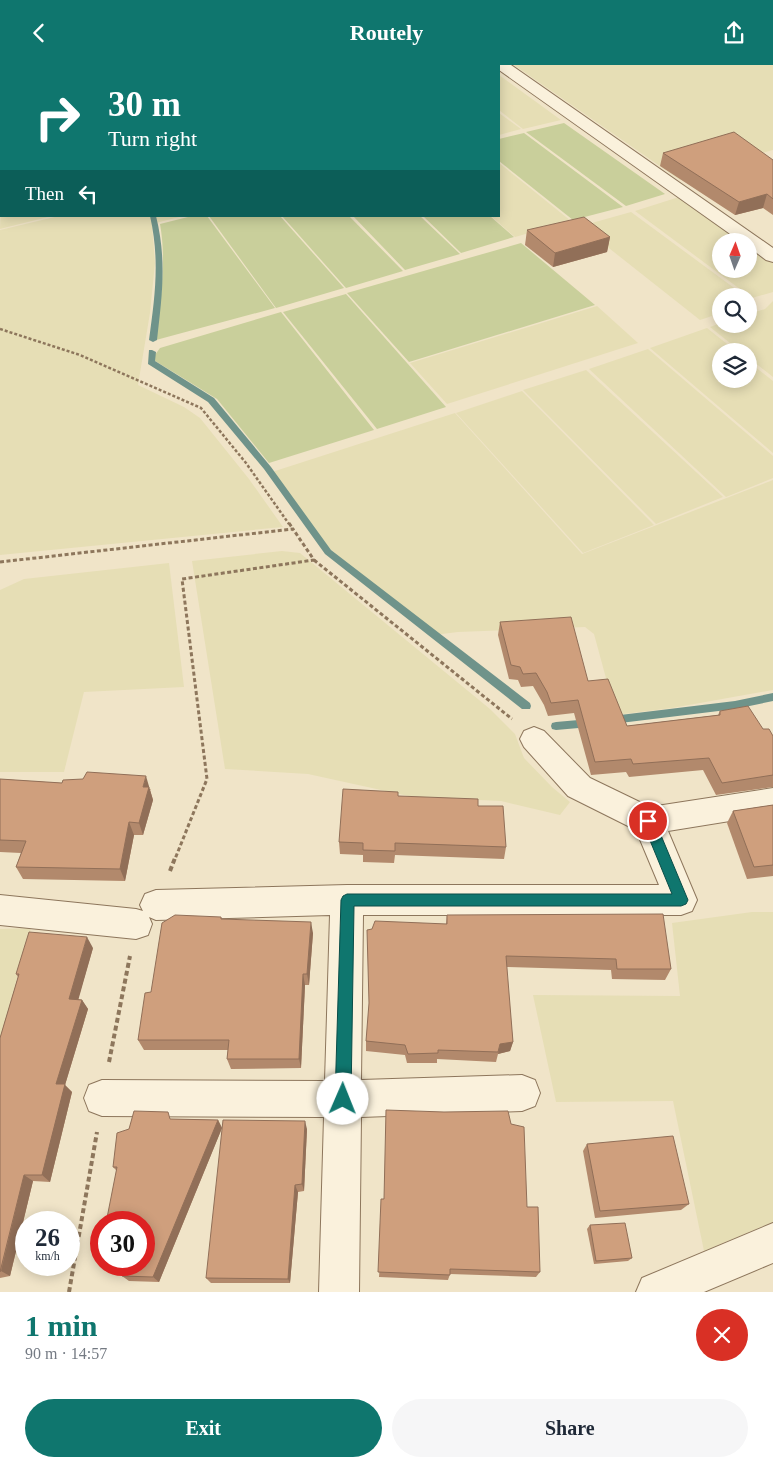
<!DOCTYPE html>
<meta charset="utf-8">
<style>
body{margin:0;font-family:"Times New Roman",serif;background:#f6f6f7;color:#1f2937;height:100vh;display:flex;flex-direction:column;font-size:19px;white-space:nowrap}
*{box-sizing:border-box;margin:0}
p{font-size:16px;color:#747a83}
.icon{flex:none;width:28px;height:28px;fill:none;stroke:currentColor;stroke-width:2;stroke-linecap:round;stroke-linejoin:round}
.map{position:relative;height:1227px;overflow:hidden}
.side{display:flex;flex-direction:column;background:#fff;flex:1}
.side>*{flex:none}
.top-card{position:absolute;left:0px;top:0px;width:500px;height:152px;box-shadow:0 2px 12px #0003;background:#0f766e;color:#fff;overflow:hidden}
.needle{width:32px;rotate:2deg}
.controls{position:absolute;left:712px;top:168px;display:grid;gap:10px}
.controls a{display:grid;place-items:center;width:45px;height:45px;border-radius:50%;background:#fff;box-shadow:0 2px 12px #0003;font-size:25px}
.speed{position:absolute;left:15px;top:1146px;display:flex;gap:10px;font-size:25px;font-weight:700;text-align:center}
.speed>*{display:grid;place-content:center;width:65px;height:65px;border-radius:50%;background:#fff;box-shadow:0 2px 12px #0003;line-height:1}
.speed small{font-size:12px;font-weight:400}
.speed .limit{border:8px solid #d22;background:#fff;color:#111}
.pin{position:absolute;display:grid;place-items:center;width:42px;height:42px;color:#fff;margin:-21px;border:2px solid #fff;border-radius:50%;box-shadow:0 1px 5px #0007}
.me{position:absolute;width:55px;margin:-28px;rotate:1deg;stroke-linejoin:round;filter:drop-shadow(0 0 4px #0008)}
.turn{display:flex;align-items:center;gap:18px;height:105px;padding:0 25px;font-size:22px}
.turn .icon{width:65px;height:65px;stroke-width:2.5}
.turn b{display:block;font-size:35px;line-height:42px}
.then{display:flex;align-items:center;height:48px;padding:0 25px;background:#0003;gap:10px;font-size:19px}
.round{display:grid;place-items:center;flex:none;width:52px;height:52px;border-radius:26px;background:#f6f6f7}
.head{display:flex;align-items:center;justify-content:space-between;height:85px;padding:0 25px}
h1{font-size:30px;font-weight:600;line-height:38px;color:#0f766e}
.action{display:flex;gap:10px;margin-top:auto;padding:10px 25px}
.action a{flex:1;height:58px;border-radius:30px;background:#0f766e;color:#fff;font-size:20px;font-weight:600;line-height:58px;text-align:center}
.action a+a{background:#f6f6f7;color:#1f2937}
header{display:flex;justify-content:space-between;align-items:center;height:65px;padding:0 25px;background:#0f766e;color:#fff;font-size:22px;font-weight:600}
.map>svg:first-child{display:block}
.farmland{fill:#e6deb5}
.green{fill:#c9cf9b}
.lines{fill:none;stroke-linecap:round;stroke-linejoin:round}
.stream{fill:#6f938a;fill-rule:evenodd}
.minor-casing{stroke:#8d765c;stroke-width:2}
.path-far2{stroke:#8d765c;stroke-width:2.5;stroke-dasharray:3 2;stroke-linecap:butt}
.path-far1{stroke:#8d765c;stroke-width:3;stroke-dasharray:4 2.5;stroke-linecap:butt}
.path{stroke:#8d765c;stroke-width:4;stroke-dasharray:5 3;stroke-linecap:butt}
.minor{fill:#faf1dc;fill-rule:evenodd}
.wall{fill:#b2896c}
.shaded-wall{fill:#916f58}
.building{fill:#cf9f7d;stroke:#916f58}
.route{fill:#0f766e;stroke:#0a4d48}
</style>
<header><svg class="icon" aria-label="back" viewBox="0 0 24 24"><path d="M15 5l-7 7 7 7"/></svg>Routely<svg class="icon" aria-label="share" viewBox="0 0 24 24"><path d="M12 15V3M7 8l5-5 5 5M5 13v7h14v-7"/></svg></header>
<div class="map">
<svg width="773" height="1227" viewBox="0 0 773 1227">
<rect width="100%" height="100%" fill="#f0e4c8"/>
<!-- farmland -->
<g class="farmland">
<path d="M514,0H773V85L715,101L680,115Z"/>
<path d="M499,10L561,55L523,64L499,45Z"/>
<path d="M499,48L521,64L499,70Z"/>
<path d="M499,98L571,156L515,172L491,151H499Z"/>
<path d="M679,132L741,176H721V204H749V181L773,198V227L752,233L635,146Z"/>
<path d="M1,135V151H52L0,164Z"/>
<path d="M631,147L745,231H721V248L700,255L581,161Z"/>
<path d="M59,151H183L152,159L155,198L150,248L138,320L184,342L200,353L249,414L283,462L0,490V165Z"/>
<path d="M773,236V312L749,293V286H740L710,262L721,258L749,259V249L765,244Z"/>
<path d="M597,241L638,278L447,339L410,298Z"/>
<path d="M707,263L736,286H721V314H749V297L773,316V388L650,283Z"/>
<path d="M648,284L773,391V413L726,432L589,304Z"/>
<path d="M586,305L723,432L656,459L523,325Z"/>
<path d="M522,326L654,460L583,488L456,348Z"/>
<path d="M455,348L582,489L773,415V625L672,643L616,650L594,569L585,562L458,567L434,570L330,484L272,407Z"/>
<path d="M282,486L300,488L490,644L515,669L524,693L552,722L570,737L560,750L501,736L413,732L308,709L225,704L192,496Z"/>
<path d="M169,498L184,622L84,627L64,707H0V525L24,514Z"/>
<path d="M752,847H773V1157L704,1186L673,1036L556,1037L533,930L680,931L672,858Z"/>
<path d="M31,863L0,975V864Z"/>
</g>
<!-- green -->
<g class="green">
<path d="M564,58L665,129L626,141L526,67Z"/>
<path d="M524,68L623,142L573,155L499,96V74Z"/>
<path d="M192,151H207L275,243L156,275C160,236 167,198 160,159Z"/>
<path d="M209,151H280L344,223L276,243Z"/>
<path d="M282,151H349L403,206L346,223Z"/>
<path d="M353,151H420L460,189L405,205Z"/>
<path d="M423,151H490L514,172L461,188Z"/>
<path d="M521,178L595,240L409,297L347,228Z"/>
<path d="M346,229L446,342L377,364L283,247Z"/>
<path d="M281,247L374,365L269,398L217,334L152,294L160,283Z"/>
</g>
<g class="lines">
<!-- stream -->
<g class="stream">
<path d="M235,0H241V1H236Z"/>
<path d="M150,151H156C167,195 162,231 157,275L153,277L149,275C155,231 160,195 150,151Z"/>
<path d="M149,285H152L156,287L155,296L214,333L271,402L331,485L530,638L531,641L530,644H522L325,489L264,404L208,337L148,299Z"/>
<path d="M773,628V636L735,644L612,659L608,658L607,655L608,652L612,651L735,636Z"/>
<path d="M590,654L594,655L595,658L594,661L590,662L556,665L552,664L551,661L552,658L556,657Z"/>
</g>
<defs>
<g id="minor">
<path d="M494,0H511L773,183V197L766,195L749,182V176H740L499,5V1Z"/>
<path d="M534,662L544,666L590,713L650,742L773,723V749L668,766L697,835L692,846L681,850H363L361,1015L522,1010L535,1015L540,1028L535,1041L522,1046L361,1052L359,1227H319L324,1052L102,1051L89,1046L84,1033L89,1020L102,1015L325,1016L330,850L156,855L149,852L152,859L148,870L136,874L0,860V830L136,844L143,846L140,840L145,829L156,825L347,820H659L636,765L568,731L524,682L520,674L524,666Z"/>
<path d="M773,1158V1198L704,1227H636L642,1213Z"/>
</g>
</defs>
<!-- minor casing -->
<use href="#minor" class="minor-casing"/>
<!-- path-far2 -->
<path class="path-far2" d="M0,264L80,290L201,343L246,398L289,459"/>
<!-- path-far1 -->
<g class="path-far1">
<path d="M289,458L293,464"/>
<path d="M314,495L512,654"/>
<path d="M0,497L293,464L314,495L182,514L207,714L175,794"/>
</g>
<!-- path -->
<g class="path">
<path d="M170,806L175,793"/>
<path d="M109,997L130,891"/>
<path d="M69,1227L97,1067"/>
</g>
<!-- minor -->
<use href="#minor" class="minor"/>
</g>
<!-- wall -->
<g class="wall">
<path d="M663,88L773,95V150L763,143L735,150L660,101Z"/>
<path d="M527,165L610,172L607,187L553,202L525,180Z"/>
<path d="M500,557L588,616L627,661L718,650L720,646L763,664L773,671V722L716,730L703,705L629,712L626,707L591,710L574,648L548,651L544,640L533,621L521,622L518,615L509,614L498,570Z"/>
<path d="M0,714L151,724L150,725L153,735L143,770H134L125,816L23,814L16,802L21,788L0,787Z"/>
<path d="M398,731L478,741L506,782L504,794L395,790L394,798L363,797V790L340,789L339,777Z"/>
<path d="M773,740V811L747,814L727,758L733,746Z"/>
<path d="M447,850L671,904L665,915L612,914L611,905L506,902L513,977L510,986L498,989L496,997L437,994V998H407L405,990L366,986V976L446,859Z"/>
<path d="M221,852L222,854L313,868L309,920H305L301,1003L231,1004L227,994L228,985H144L138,975L151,927Z"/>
<path d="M93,883L78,934L82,935L88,944L65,1020L72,1027L50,1117L33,1116L10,1211L0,1213V973L18,912L16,909Z"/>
<path d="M172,1054L218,1055L222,1063L159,1217L129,1216L122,1211V1206L105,1202L102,1200H144L116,1105L113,1102Z"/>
<path d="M307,1064L304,1126L298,1127L290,1218H211L206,1213Z"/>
<path d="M587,1079L689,1139L681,1145L595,1153L583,1086Z"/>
<path d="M384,1134L527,1142L540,1207L536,1212L450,1209L448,1215L379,1212Z"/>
<path d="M590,1160L632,1193L628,1196L594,1199L587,1164Z"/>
</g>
<!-- shaded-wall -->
<g class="shaded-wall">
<path d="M767,129L763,143L735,150L739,137Z"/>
<path d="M610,172L607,187L553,202L555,188Z"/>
<path d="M146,711L153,735L143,770L139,758L143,722Z"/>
<path d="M129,757L134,770L125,816L120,804Z"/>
<path d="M311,857L313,868L309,920L307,909Z"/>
<path d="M87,872L93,883L76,943L69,934Z"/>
<path d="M303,909L305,920L301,1003L299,994Z"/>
<path d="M82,935L88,944L65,1020L72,1027L50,1117L42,1110L56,1019Z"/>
<path d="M513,977L510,986L498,989L500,979Z"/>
<path d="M218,1055L222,1063L159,1217L153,1212Z"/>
<path d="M305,1056L307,1064L304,1126L302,1119Z"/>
<path d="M24,1110L33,1116L10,1211L1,1206Z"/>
<path d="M295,1120L298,1127L290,1218L288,1214Z"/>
</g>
<!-- building -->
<g class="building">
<path d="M254,0H320L321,1H256Z"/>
<path d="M734,67L773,95V134L767,129L739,137L663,88Z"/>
<path d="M584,152L610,172L555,188L527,165Z"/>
<path d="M571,552L588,616L608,614L627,661L720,650V646L748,641L763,664H769L773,671V710L722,718L709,693L633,699L631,694L595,697L578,635L551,638L547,627L536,608L523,609L520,602L511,600L500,557Z"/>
<path d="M87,707L146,711L143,722H149L139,758L129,757L120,804L16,802L26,776L0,775V714L62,718L63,715L83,714Z"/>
<path d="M343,724L398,727V731L478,734V741H503L506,782L395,778V786L363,785V778L339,777Z"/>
<path d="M773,740V800L754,802L733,746Z"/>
<path d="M663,849L671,904H617L616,894L506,891L513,977L500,979L498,987L438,985V988L408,989L405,980L366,976L369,938L367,865L372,864L375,856L447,859V850Z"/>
<path d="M175,850L221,852V854L311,857L307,909H303L299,994H227L229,975H138L145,928L151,927L162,858Z"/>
<path d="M29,867L87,872L69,934L82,935L56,1019H65L42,1110H24L0,1207V973L19,909H16Z"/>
<path d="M386,1045L444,1047L508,1046L511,1059L524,1062L527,1142H538L540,1207L450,1204V1210L378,1207L381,1134H384Z"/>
<path d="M134,1046L168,1047L170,1054L218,1055L153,1212L122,1211V1202L113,1200H144V1158H106L117,1102H113L117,1068L129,1064Z"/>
<path d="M223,1055L305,1056L302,1119L295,1120L288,1214L206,1213Z"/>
<path d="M673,1071L689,1139L600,1146L587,1079Z"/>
<path d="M625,1158L632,1193L596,1196L590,1160Z"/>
<path d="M101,1178V1198L97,1197Z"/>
</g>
<!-- route -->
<path class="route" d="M648,751L653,752L655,756L688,835L686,839L681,841H354L351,1034L348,1039L343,1042L338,1039L335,1034L341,835L343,831L347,829H672L642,756L644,752Z"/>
</svg>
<div class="controls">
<a><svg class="needle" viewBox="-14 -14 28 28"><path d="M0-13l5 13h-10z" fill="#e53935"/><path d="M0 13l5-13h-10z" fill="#747a83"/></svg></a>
<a><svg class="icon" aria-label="search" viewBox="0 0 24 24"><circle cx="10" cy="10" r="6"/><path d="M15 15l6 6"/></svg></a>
<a><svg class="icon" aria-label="layers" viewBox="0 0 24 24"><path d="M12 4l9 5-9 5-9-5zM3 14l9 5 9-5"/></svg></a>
</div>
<div class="speed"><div>26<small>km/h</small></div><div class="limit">30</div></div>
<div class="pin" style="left:648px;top:756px;background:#d93025"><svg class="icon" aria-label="arrive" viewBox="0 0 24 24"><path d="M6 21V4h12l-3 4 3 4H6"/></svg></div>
<svg class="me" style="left:343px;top:1034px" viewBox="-20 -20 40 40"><circle r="19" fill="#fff"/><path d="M0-13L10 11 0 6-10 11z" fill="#0f766e"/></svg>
<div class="top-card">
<div class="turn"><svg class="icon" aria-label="right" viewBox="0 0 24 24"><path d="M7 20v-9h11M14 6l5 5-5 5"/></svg><div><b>30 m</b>Turn right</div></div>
<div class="then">Then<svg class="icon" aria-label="left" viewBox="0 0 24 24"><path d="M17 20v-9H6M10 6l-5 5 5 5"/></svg></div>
</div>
</div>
<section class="side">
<div class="head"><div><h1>1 min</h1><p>90 m · 14:57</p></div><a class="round" style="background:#d93025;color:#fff"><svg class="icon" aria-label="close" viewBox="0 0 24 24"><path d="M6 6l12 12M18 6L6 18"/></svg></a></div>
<div class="action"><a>Exit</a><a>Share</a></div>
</section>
